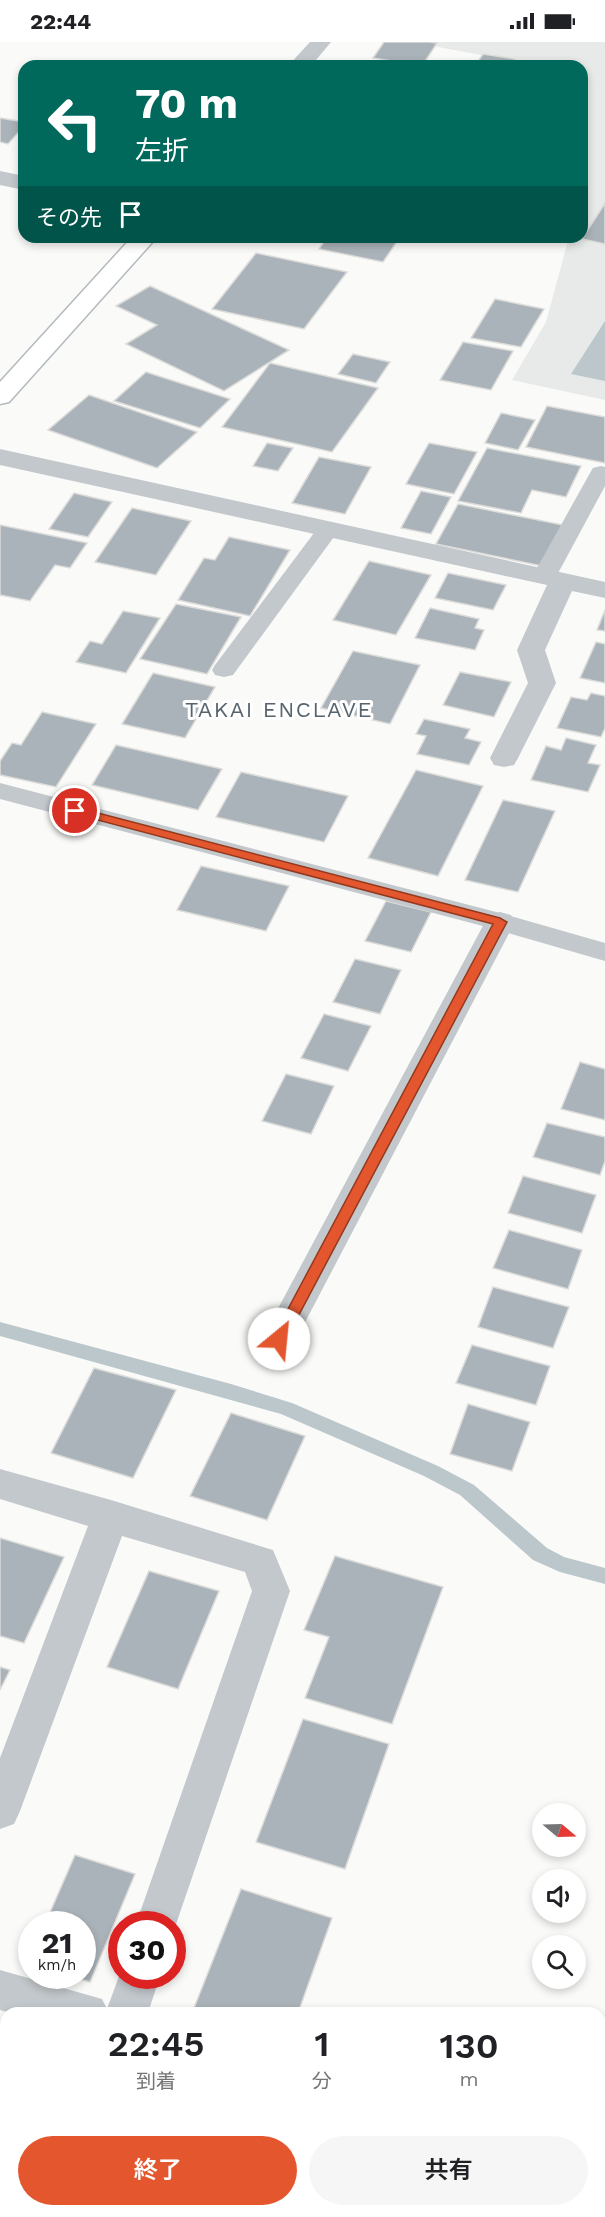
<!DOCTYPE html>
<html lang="ja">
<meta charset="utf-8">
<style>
body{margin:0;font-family:"Work Sans","Noto Sans JP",sans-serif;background:#f6f6f6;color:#202124;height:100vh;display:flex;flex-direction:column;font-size:22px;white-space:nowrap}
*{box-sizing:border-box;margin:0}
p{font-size:20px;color:#757577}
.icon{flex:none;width:33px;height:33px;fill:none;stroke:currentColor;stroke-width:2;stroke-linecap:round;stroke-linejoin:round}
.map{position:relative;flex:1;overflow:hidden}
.drawer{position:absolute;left:0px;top:1965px;width:606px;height:210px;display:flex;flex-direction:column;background:#fff;border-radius:18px 18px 0 0;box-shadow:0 3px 9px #0003}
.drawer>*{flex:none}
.guide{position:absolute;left:18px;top:18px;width:570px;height:183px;border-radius:18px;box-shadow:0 3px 9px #0003;background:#00695c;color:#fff;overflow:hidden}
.needle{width:39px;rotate:109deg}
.fabs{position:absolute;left:532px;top:1761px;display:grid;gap:12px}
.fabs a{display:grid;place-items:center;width:54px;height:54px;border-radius:50%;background:#fff;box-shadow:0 3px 9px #0003;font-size:30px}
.speed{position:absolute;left:18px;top:1869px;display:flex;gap:12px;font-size:30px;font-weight:700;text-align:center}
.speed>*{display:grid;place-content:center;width:78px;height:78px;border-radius:50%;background:#fff;box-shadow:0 3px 9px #0003;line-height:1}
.speed small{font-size:15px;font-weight:400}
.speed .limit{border:9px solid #d22;background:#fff;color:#111}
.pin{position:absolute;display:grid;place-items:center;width:51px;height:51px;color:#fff;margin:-26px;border:3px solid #fff;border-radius:50%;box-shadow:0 2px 6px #0007}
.me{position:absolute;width:66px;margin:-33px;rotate:28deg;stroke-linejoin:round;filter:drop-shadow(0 0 4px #0008)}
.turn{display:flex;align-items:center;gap:21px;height:126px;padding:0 18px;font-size:27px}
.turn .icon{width:78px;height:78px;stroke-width:2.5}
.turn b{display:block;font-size:42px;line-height:51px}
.then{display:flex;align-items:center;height:57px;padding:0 18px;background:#0003;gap:12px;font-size:22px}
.eta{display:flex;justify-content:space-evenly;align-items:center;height:102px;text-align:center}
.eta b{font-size:36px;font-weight:600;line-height:42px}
.primary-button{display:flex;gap:12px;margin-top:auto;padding:12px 18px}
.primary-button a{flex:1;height:69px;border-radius:36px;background:#e4572e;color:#fff;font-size:24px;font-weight:600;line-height:69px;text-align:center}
.primary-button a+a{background:#f6f6f6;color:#202124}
.status{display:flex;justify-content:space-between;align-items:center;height:42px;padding:0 30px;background:#fff;direction:ltr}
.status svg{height:16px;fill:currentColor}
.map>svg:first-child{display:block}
.built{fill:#e8e9e9}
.water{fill:#bbc7cb}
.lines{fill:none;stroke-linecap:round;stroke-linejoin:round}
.stream{fill:#bbc7cb;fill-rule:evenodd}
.building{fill:#aab3b9;stroke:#dcdcda;stroke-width:1.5}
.secondary-casing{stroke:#b3babf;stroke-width:3}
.lane{fill:#c3c8cc;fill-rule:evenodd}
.street{fill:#c3c8cc;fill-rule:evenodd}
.secondary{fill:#fff;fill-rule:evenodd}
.route{fill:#e4572e;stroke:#94391e;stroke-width:1.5}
.labels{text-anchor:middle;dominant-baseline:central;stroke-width:6;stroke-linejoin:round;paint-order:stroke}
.neighbourhood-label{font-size:22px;letter-spacing:1.5px;fill:#57646e;stroke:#fff}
</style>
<div class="status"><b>22:44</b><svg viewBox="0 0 49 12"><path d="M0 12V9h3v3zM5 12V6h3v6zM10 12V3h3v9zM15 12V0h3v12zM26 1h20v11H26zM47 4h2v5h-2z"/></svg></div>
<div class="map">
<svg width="605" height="2175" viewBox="0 0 605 2175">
<rect width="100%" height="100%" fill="#fafaf8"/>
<!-- built -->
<path class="built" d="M412,0H605V358L512,338L546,280L569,195H582V147L588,125L582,123V24H510L513,19Z"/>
<!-- water -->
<path class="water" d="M605,279V339L571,332Z"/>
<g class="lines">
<!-- stream -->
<path class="stream" d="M0,1280L231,1342L292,1361L438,1424L474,1443L547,1506L564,1515L605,1526V1542L560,1530L533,1518L460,1453L424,1434L281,1372L0,1294Z"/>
</g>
<!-- building -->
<g class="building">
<path d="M384,0H429L437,1L422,24L373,16Z"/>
<path d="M483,12L515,17L510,24H475Z"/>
<path d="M0,76L24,80V84L8,102L0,100Z"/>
<path d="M605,161V202L582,197Z"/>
<path d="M327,195H400L383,220L319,207Z"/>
<path d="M256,211L347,230L304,287L212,267Z"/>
<path d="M150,244L289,308L224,349L126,302L157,283L116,264Z"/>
<path d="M495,257L544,267L521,305L471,296Z"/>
<path d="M463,300L513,309L491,348L440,338Z"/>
<path d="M353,312L390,320L376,341L338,332Z"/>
<path d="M270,321L378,346L332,410L222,385Z"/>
<path d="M146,330L230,357L200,386L114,359Z"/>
<path d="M89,353L197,390L157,426L48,388Z"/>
<path d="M547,364L605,375V421L526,405Z"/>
<path d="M501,371L535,378L518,408L485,401Z"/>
<path d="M267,401L293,406L278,429L253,424Z"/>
<path d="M429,401L477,410L454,452L406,442Z"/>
<path d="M487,406L581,424L566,455L532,448L521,471L458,459Z"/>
<path d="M319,415L371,425L345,472L292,461Z"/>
<path d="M421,449L451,455L431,492L401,486Z"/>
<path d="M74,451L112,460L88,495L49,487Z"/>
<path d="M458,462L563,483L542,524L436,502Z"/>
<path d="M132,466L191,479L156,533L95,520Z"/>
<path d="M0,483L87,501L70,526L55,523L30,559L0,553Z"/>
<path d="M229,495L290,508L250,574L178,558L204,516L215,518Z"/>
<path d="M369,519L431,533L396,593L333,578Z"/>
<path d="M448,531L506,543L493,568L435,556Z"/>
<path d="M176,562L241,575L207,632L140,617Z"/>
<path d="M430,566L479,577L475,586L484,588L475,608L415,596Z"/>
<path d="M605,568V589L597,588Z"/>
<path d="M123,569L160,576L126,631L76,620L90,599L102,602Z"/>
<path d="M596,600L605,602V641L580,636Z"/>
<path d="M353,609L420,623L390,682L321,666Z"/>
<path d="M460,630L511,640L494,675L443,663Z"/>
<path d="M153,631L215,645L185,696L122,682Z"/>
<path d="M591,651L605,654V686L601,695L557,686L571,655L587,658Z"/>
<path d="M42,670L96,682L56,745L0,733V719L12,701L21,703Z"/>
<path d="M424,677L470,687L465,696L481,700L469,723L417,712L426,694L416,692Z"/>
<path d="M566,696L596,703L588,721L600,723L588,750L531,738L546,704L561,708Z"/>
<path d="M116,703L222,727L198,768L92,743Z"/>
<path d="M416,728L483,744L438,834L368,816Z"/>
<path d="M241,730L348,754L324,800L216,775Z"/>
<path d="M503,758L555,769L518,850L465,838Z"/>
<path d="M201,824L289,844L266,889L177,868Z"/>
<path d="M386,859L431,870L411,910L365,899Z"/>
<path d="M355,917L401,928L380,972L333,960Z"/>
<path d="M324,972L371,984L348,1029L301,1016Z"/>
<path d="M580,1020L605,1027V1078L561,1067Z"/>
<path d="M286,1032L334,1044L311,1092L262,1079Z"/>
<path d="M547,1081L605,1095V1119L600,1133L533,1115Z"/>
<path d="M523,1134L596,1153L582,1191L508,1171Z"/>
<path d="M509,1188L582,1208L568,1247L493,1226Z"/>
<path d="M493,1245L569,1265L553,1306L478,1285Z"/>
<path d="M472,1303L550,1324L536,1363L456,1341Z"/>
<path d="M94,1326L176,1348L133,1436L51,1411Z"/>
<path d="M468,1362L530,1380L512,1429L450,1412Z"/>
<path d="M231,1371L305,1394L267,1478L190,1454Z"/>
<path d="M0,1496L64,1515L24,1601L0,1594Z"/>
<path d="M335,1514L443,1545L392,1682L305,1656L329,1595L304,1588Z"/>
<path d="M149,1529L219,1549L178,1647L107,1625Z"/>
<path d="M0,1625L10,1628L0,1648Z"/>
<path d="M303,1677L389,1702L345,1827L256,1800Z"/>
<path d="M75,1813L135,1832L90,1940L69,1934H82V1882H45Z"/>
<path d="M241,1847L332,1876L298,1971H211L194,1966Z"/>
<path d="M0,2000L6,2002V2124L0,2122Z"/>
<path d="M204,2169H261L259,2175H221Z"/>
</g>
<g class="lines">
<defs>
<path id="secondary" d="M132,195H157L9,360L0,362V340Z"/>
</defs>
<!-- secondary casing -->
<use href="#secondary" class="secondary-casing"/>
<!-- lane -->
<g class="lane">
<path d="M601,424L605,425V444L556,535L552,540L544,542L536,540L532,535L590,431L593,426Z"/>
<path d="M328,481L336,483L339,488L233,633L224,635L215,633L212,628L215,623L320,483Z"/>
<path d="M0,741L500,871L605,901V919L498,888L0,757Z"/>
</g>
<!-- street -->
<g class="street">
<path d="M310,0H331L311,24H288Z"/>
<path d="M0,129L24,134V148L0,143Z"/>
<path d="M0,407L605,540V556L572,549L545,608L556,641L518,716L514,723L504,725L494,723L490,716L528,641L517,608L547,543L0,423Z"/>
<path d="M500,870L511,873L515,880L291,1307L279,1311L267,1307L261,1297L267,1287L485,880L489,873Z"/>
<path d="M0,1427L111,1458L273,1508L290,1549L172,1894V1882H136L252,1549L245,1530L122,1494L20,1769L14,1782L0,1787V1716L88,1484L0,1457Z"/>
<path d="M122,1926V1934H160L148,1971H11L0,1968V1928L102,1957L107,1967Z"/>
</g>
<!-- secondary -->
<use href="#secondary" class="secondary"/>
</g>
<!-- route -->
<path class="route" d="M75,765L500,876L507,880L284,1301H274L272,1297L493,882L71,771V766Z"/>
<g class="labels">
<!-- neighbourhood labels -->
<g class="neighbourhood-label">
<text x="279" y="667">TAKAI ENCLAVE</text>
</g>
</g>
</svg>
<div class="fabs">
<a><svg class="needle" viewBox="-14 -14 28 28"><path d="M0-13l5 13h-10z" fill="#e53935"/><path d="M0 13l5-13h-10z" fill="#757577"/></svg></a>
<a><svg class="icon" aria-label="sound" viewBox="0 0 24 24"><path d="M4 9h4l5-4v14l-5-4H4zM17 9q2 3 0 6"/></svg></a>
<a><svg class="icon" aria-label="search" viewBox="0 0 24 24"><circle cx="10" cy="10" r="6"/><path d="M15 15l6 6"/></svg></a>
</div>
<div class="speed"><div>21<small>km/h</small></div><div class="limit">30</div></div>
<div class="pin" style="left:75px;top:769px;background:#d93025"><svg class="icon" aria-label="arrive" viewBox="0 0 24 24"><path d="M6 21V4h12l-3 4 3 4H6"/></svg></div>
<svg class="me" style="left:279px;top:1297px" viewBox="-20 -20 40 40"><circle r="19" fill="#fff"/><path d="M0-13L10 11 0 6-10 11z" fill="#e4572e"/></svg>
<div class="guide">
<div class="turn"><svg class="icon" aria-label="left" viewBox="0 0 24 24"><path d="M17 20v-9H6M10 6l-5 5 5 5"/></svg><div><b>70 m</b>左折</div></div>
<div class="then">その先<svg class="icon" aria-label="arrive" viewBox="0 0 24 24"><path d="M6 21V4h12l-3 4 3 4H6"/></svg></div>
</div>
<section class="drawer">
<div class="eta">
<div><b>22:45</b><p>到着</p></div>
<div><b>1</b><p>分</p></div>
<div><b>130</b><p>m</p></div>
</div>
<div class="primary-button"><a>終了</a><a>共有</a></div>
</section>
</div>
